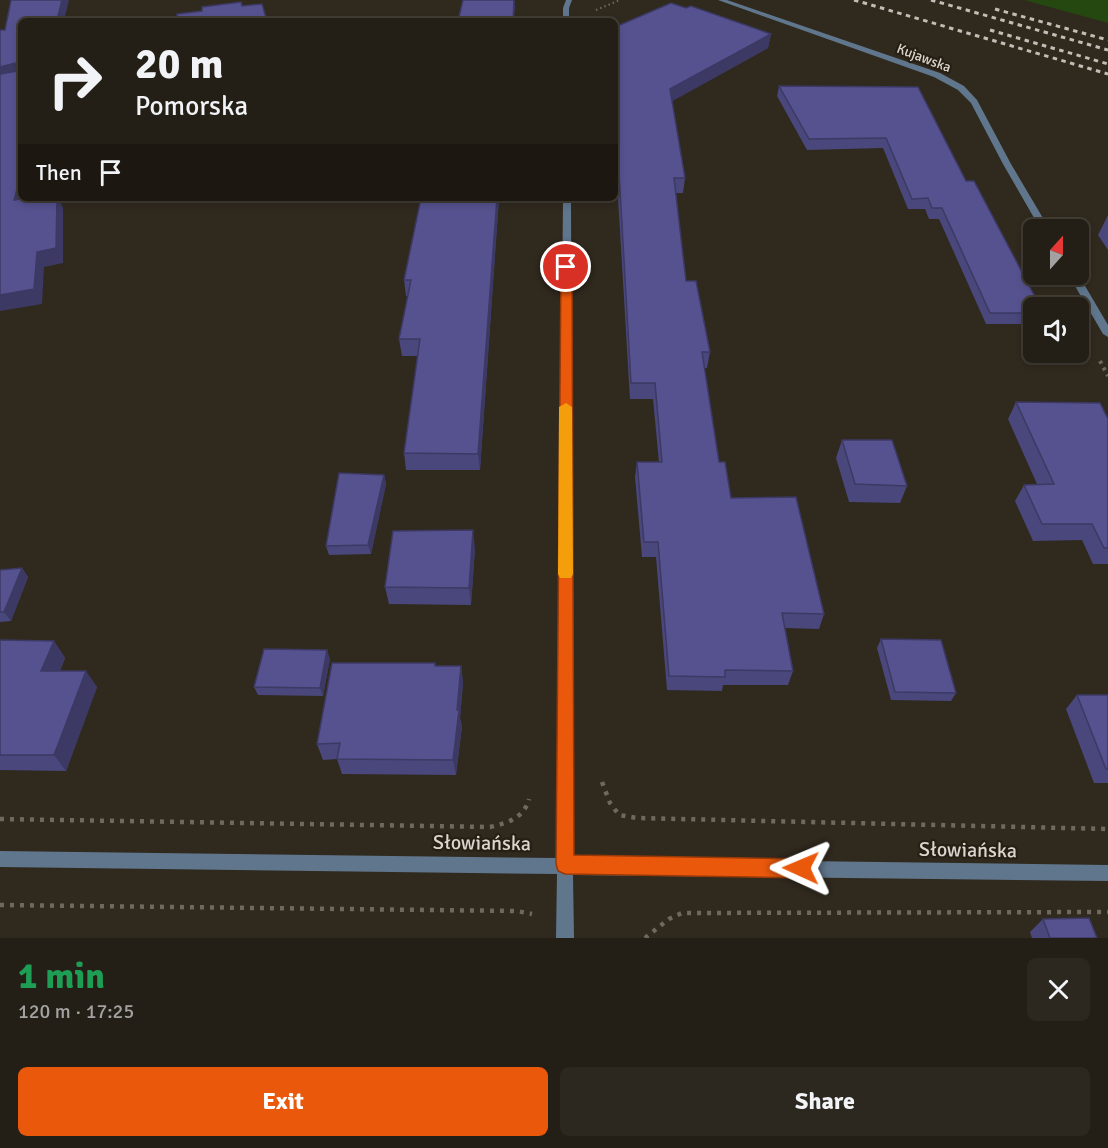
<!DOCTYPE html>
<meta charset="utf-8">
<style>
body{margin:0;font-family:Signika,sans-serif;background:#2c271f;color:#f1f3f6;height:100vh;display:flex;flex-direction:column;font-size:22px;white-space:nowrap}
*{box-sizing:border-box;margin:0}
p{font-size:20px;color:#a3a2a1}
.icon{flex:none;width:33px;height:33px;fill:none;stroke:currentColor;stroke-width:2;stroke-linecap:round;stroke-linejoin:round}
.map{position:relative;height:938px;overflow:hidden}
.panel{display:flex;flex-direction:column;background:#241f16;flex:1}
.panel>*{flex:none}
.banner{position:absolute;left:18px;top:18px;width:600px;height:183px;border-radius:9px;box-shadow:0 3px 9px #0003,0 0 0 2px #413d35;background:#241f16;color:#f1f3f6;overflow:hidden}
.needle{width:39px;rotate:21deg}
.controls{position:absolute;left:1023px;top:219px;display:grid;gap:12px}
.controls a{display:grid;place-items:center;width:66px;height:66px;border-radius:9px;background:#241f16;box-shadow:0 3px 9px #0003,0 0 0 2px #413d35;font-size:30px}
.pin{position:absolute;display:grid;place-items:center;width:51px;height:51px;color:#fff;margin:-26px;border:3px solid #fff;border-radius:50%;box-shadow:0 2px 6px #0007}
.me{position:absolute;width:66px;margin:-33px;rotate:271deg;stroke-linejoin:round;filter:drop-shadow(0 0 4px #0008)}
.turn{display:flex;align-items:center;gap:21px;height:126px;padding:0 18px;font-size:27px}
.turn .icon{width:78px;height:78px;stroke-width:2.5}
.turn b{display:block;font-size:42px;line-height:51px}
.then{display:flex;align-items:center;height:57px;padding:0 18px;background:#0003;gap:12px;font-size:22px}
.round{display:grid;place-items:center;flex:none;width:63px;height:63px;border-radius:9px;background:#2c271f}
.headline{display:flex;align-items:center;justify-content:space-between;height:102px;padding:0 18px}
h1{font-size:36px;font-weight:700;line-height:45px;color:#1e9e55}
.action{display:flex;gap:12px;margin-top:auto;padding:12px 18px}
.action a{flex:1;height:69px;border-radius:9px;background:#ea580c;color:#fff;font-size:24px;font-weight:700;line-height:69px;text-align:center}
.action a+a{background:#2c271f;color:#f1f3f6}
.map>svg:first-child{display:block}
.green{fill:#254710}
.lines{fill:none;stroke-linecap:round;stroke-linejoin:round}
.path-far2{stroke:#6f685f;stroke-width:2;stroke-dasharray:1.5 3;stroke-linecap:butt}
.path-far1{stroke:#6f685f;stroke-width:4;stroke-dasharray:3 4.5;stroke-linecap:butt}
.path{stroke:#6f685f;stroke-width:4.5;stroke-dasharray:4 6;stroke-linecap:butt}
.minor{fill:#60768d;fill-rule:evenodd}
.rail{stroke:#c2bdb6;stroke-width:3;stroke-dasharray:4.5 4.5;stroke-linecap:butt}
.wall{fill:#49477b}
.shaded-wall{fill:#3c3964}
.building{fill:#55528f;stroke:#3c3964;stroke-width:1.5}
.route{fill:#ea580c;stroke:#983908;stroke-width:1.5}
.slow{fill:#f59e0b}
.labels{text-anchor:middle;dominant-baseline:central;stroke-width:4.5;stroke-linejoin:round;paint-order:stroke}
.far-street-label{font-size:14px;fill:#dbd6cf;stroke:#261f14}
.near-street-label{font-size:20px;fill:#dbd6cf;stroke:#261f14}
</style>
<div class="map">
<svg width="1108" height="938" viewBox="0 0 1108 938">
<rect width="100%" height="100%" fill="#30291e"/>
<!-- green -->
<path class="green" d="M1024,0H1108V23Z"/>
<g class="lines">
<!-- path-far2 -->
<path class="path-far2" d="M596,10L620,0"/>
<!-- path-far1 -->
<path class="path-far1" d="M1100,361L1108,376"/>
<!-- path -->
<g class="path">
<path d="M602,782L610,803L619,815L637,818L1108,829"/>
<path d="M0,819L490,827C508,823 524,818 529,799"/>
<path d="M0,905L517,911L532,914"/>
<path d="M645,938L669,919L682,913L1108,912"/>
</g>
<!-- minor -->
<g class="minor">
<path d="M566,0H572L569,8V21H563V8Z"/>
<path d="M718,0H727L940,73L964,86L977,100L1011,164L1050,230H1041L1003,164L971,103L958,90L934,77Z"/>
<path d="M563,198H571L573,858L1108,865V881L573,875L574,938H556L557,874L0,867V851L557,858Z"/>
<path d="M1068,274H1078L1108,325V337L1103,334Z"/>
</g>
<!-- rail -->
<g class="rail">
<path d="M854,0L1108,74"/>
<path d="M931,0L1108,50"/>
<path d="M995,9L1108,40"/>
<path d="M990,30L1108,64"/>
</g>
</g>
<!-- wall -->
<g class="wall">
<path d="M686,8L771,34L768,48L672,101L685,178L683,193H675L686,281L710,352L707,368H704L719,462L731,498L824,614L819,629L785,628L793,671L788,685H723L722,691L667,690L656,557H642L635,477L637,462H659L653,399H630L615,147V27Z"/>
<path d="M779,86L918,87L966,181L1034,308V324H986L939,219H929L925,209H908L883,148L807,150L777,96Z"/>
<path d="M421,198H499L480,470H406L404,453L418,356H402L399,339L408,296H406L404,280Z"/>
<path d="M1108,215V250L1098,235Z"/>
<path d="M1016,402L1108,419V564H1093L1082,540L1033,541L1015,501L1024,485L1037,484L1008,419Z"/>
<path d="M842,440L907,486L900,503L849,502L836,458Z"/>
<path d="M384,475L386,484L371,554L329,555L326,546Z"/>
<path d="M475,548L471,605L389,604L385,587Z"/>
<path d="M22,568L28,577L11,621L0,622V570Z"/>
<path d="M881,639L956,693L951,701L891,700L877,648Z"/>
<path d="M0,640L54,641L65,658L60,671L97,687L66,771L0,770Z"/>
<path d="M330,659L323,696L258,695L254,687Z"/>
<path d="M435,666H461L463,683L460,718L462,726L456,775L342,774L337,759L323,760L317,744Z"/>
<path d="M1077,695H1108V783H1094L1066,709Z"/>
<path d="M1043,919L1097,938H1032L1030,932Z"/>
</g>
<!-- shaded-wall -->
<g class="shaded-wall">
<path d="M62,0H69L64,21H57Z"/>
<path d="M514,0L515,6L514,21H513Z"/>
<path d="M771,34L768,48L669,103L670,89Z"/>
<path d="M15,63L21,77L0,81V67Z"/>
<path d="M21,175V198H25L14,200Z"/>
<path d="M57,198H59L63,208V263L44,267L42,304L0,311V295Z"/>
<path d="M497,198H499L480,470L478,454Z"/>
<path d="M384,475L386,484L371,554L368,545Z"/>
<path d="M473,530L475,548L471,605L469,588Z"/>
<path d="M22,568L28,577L11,621L4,612Z"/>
<path d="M54,641L65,658L53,687L41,671Z"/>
<path d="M327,650L330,659L323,696L320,688Z"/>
<path d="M461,666L463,683L460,718L462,726L456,775L453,760Z"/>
<path d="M86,671L97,687L66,771L54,755Z"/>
</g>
<!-- building -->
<g class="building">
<path d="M11,0H62L57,20L64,19L63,21H21V175L14,200L27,198H57L56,248L37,252L34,289L0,295V74L17,71L18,65L15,63L0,67V30H5Z"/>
<path d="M463,0H514L513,21H458Z"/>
<path d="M241,2L242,6L262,4L267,21H177V14L202,11V7Z"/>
<path d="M671,3L686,8L691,6L771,34L670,89L685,178H674L686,281H696L710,352H702L719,462H725L731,498L796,497L824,614L782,613L793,671L725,670V677L669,676L658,542H644L637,462H662L655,383H631L618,155L615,124V27Z"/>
<path d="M779,86L918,87L966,181H974L1041,308H1034V313H990L942,208H932L928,198L912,199L886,138L809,139Z"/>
<path d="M421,198H497L478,454L404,453L420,339H399L411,280H404Z"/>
<path d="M1016,402L1100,403L1108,419V548H1104L1092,524H1042L1024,485L1054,484Z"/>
<path d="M842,440H892L907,486L855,484Z"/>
<path d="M339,473L384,475L368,545L326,546Z"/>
<path d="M473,530L469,588L385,587L393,531Z"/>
<path d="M22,568L4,612H0V570Z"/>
<path d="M881,639L941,640L956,693L895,692Z"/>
<path d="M0,640L54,641L41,671H86L54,755H0Z"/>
<path d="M264,649L327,650L320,688L254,687Z"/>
<path d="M332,663H435V666H461L457,710H459L453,760L337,759L340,743L317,744Z"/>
<path d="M1077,695H1108V769H1106Z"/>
<path d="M1089,918L1097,938H1050L1043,919Z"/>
</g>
<!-- route -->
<path class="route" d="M566,264L572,267L574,855L801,859L808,862L811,868L808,875L801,878L565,874L558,871L556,864L561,267Z"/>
<!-- slow -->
<path class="slow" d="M566,403L572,407L573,574L571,578H560L558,574L559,407Z"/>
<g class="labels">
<!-- far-street labels -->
<g class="far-street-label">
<text transform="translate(924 58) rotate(21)">Kujawska</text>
</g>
<!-- near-street labels -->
<g class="near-street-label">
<text transform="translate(482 843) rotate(1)">Słowiańska</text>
<text transform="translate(968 850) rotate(1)">Słowiańska</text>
</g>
</g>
</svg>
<div class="controls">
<a><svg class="needle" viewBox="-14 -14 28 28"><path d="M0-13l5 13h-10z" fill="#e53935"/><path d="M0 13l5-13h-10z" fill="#a3a2a1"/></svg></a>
<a><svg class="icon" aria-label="sound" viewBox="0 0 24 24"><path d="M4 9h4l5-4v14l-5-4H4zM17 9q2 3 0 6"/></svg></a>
</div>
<div class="pin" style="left:566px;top:267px;background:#d93025"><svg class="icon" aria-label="arrive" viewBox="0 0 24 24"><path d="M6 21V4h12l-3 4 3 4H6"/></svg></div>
<svg class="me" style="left:801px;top:868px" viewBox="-20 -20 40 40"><path d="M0-17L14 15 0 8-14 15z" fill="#ea580c" stroke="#fff" stroke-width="4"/></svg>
<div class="banner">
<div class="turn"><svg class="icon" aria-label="right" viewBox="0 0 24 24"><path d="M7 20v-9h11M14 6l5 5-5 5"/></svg><div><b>20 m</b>Pomorska</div></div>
<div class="then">Then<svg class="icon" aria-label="arrive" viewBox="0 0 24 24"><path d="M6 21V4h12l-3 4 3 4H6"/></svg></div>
</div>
</div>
<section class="panel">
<div class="headline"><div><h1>1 min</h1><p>120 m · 17:25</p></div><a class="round"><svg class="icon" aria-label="close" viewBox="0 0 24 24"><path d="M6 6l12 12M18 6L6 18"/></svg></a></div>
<div class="action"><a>Exit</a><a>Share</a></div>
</section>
